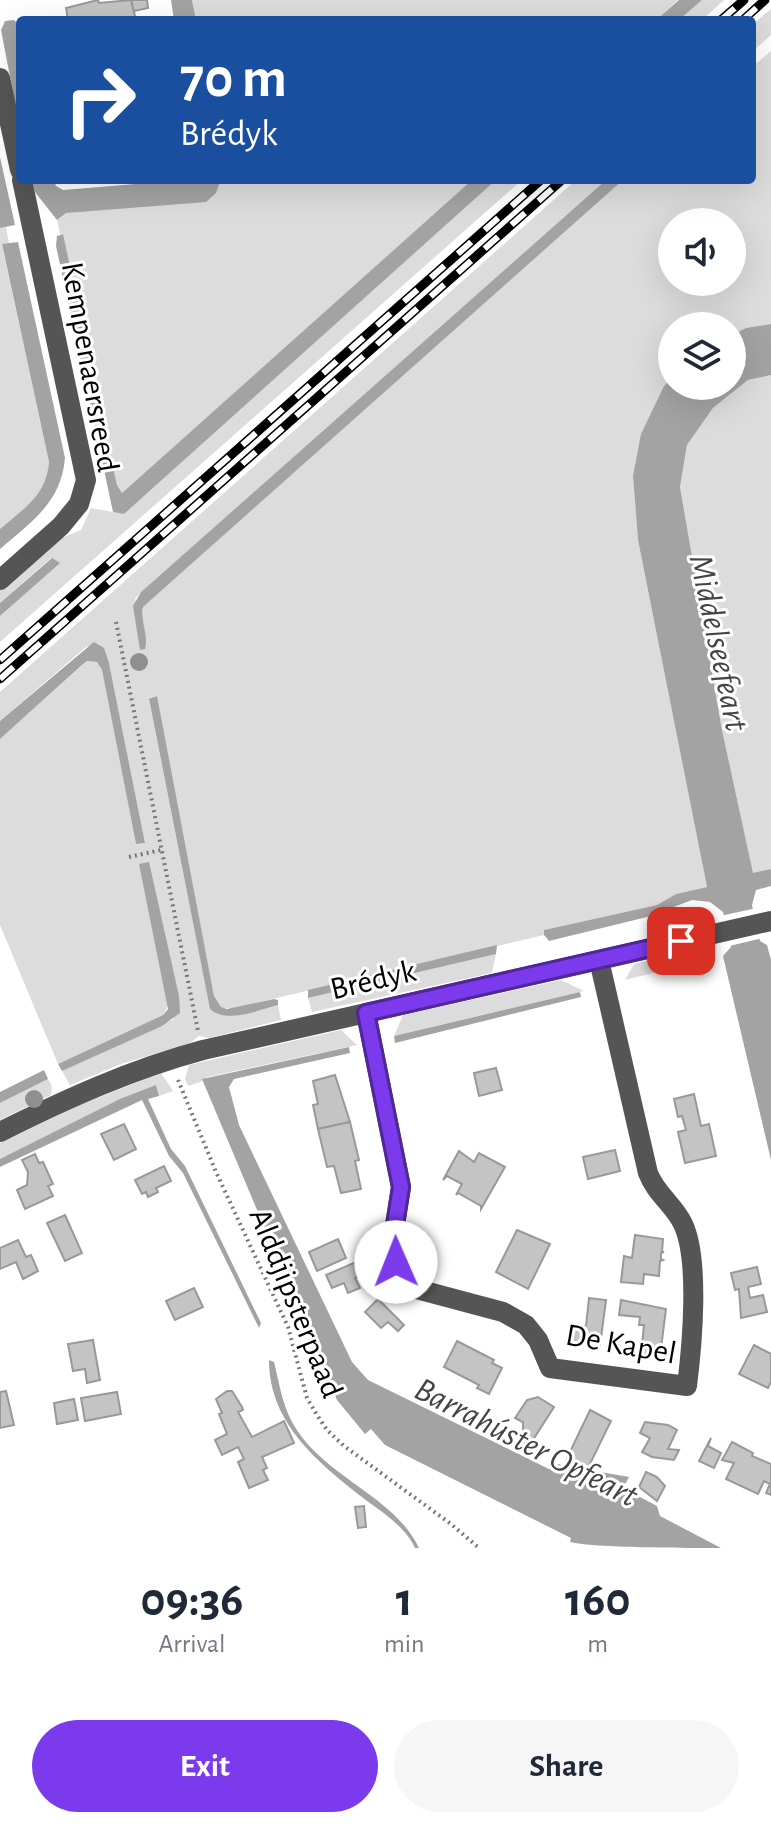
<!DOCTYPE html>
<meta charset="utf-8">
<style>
body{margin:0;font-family:"Alegreya Sans",sans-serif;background:#f6f6f7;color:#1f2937;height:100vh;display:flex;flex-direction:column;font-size:30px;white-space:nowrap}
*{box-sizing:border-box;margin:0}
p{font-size:26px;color:#747a83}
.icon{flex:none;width:44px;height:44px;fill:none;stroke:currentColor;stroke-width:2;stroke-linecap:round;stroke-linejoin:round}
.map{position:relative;height:1548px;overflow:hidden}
.details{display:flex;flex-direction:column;background:#fff;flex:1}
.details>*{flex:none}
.top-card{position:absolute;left:16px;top:16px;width:740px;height:168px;border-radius:8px;box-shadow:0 8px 32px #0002;background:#1a4fa0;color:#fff;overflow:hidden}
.buttons{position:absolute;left:658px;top:208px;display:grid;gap:16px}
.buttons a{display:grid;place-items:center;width:88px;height:88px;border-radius:50%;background:#fff;box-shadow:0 8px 32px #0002;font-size:40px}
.pin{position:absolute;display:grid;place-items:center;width:68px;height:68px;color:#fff;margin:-34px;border-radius:16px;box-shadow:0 4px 12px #0006}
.me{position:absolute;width:88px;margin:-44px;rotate:359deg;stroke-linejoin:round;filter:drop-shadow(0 0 6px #0008)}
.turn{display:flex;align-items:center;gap:28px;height:168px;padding:0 32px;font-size:36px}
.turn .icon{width:104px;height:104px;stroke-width:2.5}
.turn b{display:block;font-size:56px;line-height:68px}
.eta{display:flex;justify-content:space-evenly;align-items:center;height:136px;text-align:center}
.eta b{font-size:48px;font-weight:700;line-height:56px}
.primary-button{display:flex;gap:16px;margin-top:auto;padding:16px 32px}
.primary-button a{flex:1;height:92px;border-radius:48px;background:#7c3aed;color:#fff;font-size:32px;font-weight:700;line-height:92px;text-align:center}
.primary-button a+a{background:#f6f6f7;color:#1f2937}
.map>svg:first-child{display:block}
.green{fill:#dcdcdc;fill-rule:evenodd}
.water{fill:#a3a3a3}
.pier{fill:#fff}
.building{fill:#c4c4c4;stroke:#999;stroke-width:2}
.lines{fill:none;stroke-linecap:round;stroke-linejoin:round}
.path{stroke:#777;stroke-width:4;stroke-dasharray:2 4;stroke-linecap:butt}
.minor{stroke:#555;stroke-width:20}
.rail-casing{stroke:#000;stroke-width:9}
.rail{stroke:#fff;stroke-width:6;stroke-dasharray:18;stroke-linecap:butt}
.tree{fill:#8f8f8f}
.route-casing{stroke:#51269a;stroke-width:20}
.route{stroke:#7c3aed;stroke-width:14}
.labels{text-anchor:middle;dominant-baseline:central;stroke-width:6;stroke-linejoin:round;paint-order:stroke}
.street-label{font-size:32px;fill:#000;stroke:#fff}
.water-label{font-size:34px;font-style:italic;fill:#444;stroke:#fff}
</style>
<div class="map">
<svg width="771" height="1548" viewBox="0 0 771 1548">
<rect width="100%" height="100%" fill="#fff"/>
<!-- green -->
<g class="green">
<path d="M192,0H678L656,20H196Z"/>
<path d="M702,0H724L702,20H679Z"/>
<path d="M771,9V35L752,52V25Z"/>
<path d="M771,51V324L746,328L732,335V326H672V378L664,386L633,476L638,540L707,887L676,894L657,905L544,930V935L234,1008H221L214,996L156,696L149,700L210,1008L240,1014L278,1005L281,1020L209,1038L199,1036L190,1043L121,1064L70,1085L62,1071L174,1019L169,1004L163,1015L58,1064L0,925V739L87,661L97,662L102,670L136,844L145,843L109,663L87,646L0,721V692L576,180H606L141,592L135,599L146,644L142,621L143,607L623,180H752V67ZM672,222H732V282H672Z"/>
<path d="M221,180H472L122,493L117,485L62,234H60L57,220L66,213L216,193Z"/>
<path d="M496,180H522L0,642V616L59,563L51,558L0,603V588L54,541L81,530L91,508L124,514Z"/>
<path d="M6,227L9,243L2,245L49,462C46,496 24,508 0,529V228Z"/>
<path d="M771,375V869L753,874L722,730L680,487L687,445L713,408L748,380Z"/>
<path d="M496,954L492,973L312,1012L308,998Z"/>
<path d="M667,956L669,969L625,980L634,964Z"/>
<path d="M561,980L584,991L394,1036L403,1015Z"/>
<path d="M341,1030L357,1045L207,1077L203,1081L188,1086L185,1079L189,1065Z"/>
<path d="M161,1073L173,1091L159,1096L156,1085L0,1159V1143L84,1103Z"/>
<path d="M48,1079L52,1086L51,1095L0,1120V1103Z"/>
</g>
<!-- water -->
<g class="water">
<path d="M171,0H192L196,20H174Z"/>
<path d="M679,0H702L679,20H656Z"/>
<path d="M14,20L20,26V128L1,30L5,21Z"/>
<path d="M0,157L15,225L0,228Z"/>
<path d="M32,180H54L56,186L63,190L184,180H221L216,193L206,202L66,213L57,220L35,192Z"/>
<path d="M472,180H496L124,514L113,512L56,246L57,236L63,234L117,485L122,493Z"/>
<path d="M606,180H623L143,607C140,621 149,636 145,649L140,650L133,606L141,592Z"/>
<path d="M18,242L65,458C61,503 32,521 0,549V529C24,508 46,496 49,462L2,244Z"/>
<path d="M771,324V375L748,380L713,408L687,445L680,487L722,730L753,873L771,869V886L756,890L752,905L760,941L767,945L771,960V1160L723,956L731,947L723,912L710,902L692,900L647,917L549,941L544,935V930L657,905L676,894L707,887L638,540L633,476L641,434L664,386L672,378V386H732V335L746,328Z"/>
<path d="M52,558L60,563L0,616V603Z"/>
<path d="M94,642L104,648L109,663L145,843L136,844L102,670L97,662L87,661L82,665L0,739V721Z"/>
<path d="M157,696L214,996L221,1007L227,1009L274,999L278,1000V1005C258,1010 227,1024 210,1009L149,699Z"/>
<path d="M149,862L179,996L180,1013L162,1026L62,1071L58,1064L163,1015L168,1009L139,864Z"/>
<path d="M497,945L496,954L308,998V990Z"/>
<path d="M580,992L581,997L395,1043L394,1036Z"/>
<path d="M349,1047L350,1053L234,1079L229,1087L239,1125L352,1362L368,1380L549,1469L559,1464L589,1478L595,1471L629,1477L623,1488L657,1506L660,1516L721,1548C688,1548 594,1548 570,1542L571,1538L385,1445L371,1429L365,1434L337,1400L202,1079Z"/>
<path d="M44,1070L48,1079L0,1103V1092Z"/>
<path d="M156,1085L159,1096L148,1099L171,1149L185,1166L261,1323L259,1328L183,1173L169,1156L142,1100L0,1167V1159L120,1099Z"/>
<path d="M269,1360L274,1362C279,1382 282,1403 292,1422C321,1476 394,1495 419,1548H415C406,1528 385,1514 367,1501C321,1465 269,1425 269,1360Z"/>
</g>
<!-- pier -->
<path class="pier" d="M757,908L763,938L725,947L720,916Z"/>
<!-- building -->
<g class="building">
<path d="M98,0L99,3L131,0L136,20H68L66,8Z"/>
<path d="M131,0H147L148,8L134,11Z"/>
<path d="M496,1068L502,1090L479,1096L474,1073Z"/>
<path d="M335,1075L350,1122L318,1129L313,1105L318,1104L313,1081Z"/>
<path d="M694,1094L701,1126L709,1124L716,1156L685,1163L678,1132L686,1130L682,1116L678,1117L674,1099Z"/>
<path d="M350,1122L359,1160L355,1161L361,1189L341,1193L334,1166L327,1167L318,1129Z"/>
<path d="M124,1124L136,1149L114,1160L101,1134Z"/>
<path d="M615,1150L620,1171L588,1179L583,1157Z"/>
<path d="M459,1151L474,1162L479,1153L505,1167L481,1209V1206L458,1193L456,1195L462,1184L447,1176L443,1180Z"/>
<path d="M35,1154L39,1163L43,1162L53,1184L48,1186L53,1196L25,1209L17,1190L27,1185L28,1172L22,1160Z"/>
<path d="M164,1166L171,1181L156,1188L158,1192L148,1197L146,1192L142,1194L135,1180Z"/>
<path d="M65,1215L82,1253L65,1261L47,1223Z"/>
<path d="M517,1230L550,1244L528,1289L496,1272Z"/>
<path d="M635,1235L663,1239L662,1252H664L661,1253V1259L663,1260L660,1261L659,1276L644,1274L643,1284L621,1282L624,1256L632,1258Z"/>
<path d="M338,1239L346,1258L317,1271L309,1252Z"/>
<path d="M18,1240L26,1257L31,1255L38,1271L23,1279L16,1262L0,1269V1248Z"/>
<path d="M356,1262L362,1275L355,1278L360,1288L348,1293L344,1283L332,1288L326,1275Z"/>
<path d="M757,1267L761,1284L748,1287L750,1298L763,1295L767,1312L741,1318L739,1289L735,1290L731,1273Z"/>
<path d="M194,1288L203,1307L175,1320L166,1301Z"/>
<path d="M589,1298L606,1300L600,1346L568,1342L570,1324L586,1326Z"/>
<path d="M378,1299L404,1325L398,1331L388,1322L381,1328L365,1312Z"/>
<path d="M621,1300L666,1309L660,1356L641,1354L644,1325H639L640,1317L619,1315Z"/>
<path d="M93,1340L100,1380L87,1383L85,1369L73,1371L68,1344Z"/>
<path d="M457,1341L494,1360L492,1363L502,1368L489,1394L477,1388L479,1385L444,1367Z"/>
<path d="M754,1345L771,1354V1382L768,1388L739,1374Z"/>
<path d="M6,1391L14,1425L0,1428V1392Z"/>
<path d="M227,1391H232L242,1407L243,1410L238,1412L252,1437L284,1421L294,1443L262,1457L267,1468L263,1470L268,1480L249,1488L238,1462L244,1459L238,1447L222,1455L215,1440L227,1434L219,1414L222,1413L216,1399Z"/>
<path d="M117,1392L121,1414L85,1421L81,1398Z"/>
<path d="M538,1397L554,1407L531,1443H523V1422L515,1418L527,1400Z"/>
<path d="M74,1399L78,1420L57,1424L54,1403Z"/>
<path d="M590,1410L611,1421L588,1468L567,1458Z"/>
<path d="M645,1422L668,1425L677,1430L668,1449L679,1450L674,1460L652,1457L642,1452L650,1438L640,1433Z"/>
<path d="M711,1438L708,1446L721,1453L714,1468L699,1461Z"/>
<path d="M732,1442L753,1453L752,1456L771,1464V1495L766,1493L770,1484L764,1481L758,1494L726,1479L734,1463L722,1460Z"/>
<path d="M646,1472L657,1477L665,1486L657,1501L639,1487Z"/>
<path d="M364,1506L366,1527L358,1528L355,1507Z"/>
</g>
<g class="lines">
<!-- path -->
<g class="path">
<path d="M116,622L198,1031"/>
<path d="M129,857L161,850"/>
<path d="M178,1080L216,1172L288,1327L307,1398L317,1415L327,1430L344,1446L451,1524L479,1548"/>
</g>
<!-- minor -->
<g class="minor">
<path d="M0,78L20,170"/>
<path d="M0,580L61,526L79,504L86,480L22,180"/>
<path d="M366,1013L401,1187L395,1225L396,1262L401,1276L413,1288L503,1312L526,1325L538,1340L550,1368L687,1386C692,1346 700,1260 683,1224C674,1205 656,1194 648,1173L599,960"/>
<path d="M0,1132C66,1099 132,1069 203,1050L771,921"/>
</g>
<defs>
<g id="rail">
<path d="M721,20L744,0"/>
<path d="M743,20L765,0"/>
<path d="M0,660L541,180"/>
<path d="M0,679L562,180"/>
</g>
</defs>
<!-- rail casing -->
<use href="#rail" class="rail-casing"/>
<!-- rail -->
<use href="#rail" class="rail"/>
</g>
<!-- trees -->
<g class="tree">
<circle cx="139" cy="662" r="9"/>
<circle cx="34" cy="1099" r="9"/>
</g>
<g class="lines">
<defs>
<path id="route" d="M396,1262L395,1225L401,1187L366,1013L681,941"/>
</defs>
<!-- route casing -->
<use href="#route" class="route-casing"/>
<!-- route -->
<use href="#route" class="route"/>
</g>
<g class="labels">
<!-- street labels -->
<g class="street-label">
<text transform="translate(90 367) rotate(80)">Kempenaersreed</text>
<text transform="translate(373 980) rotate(-13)">Brédyk</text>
<text transform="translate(296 1303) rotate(68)">Alddjipsterpaad</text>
<text transform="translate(621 1344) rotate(10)">De Kapel</text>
</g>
<!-- water labels -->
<g class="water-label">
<text transform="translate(718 643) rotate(78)">Middelseefeart</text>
<text transform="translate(526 1443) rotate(27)">Barrahúster Opfeart</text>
</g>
</g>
</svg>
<div class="buttons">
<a><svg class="icon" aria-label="sound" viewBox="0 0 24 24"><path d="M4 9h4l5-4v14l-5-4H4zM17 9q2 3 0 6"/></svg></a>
<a><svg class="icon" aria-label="layers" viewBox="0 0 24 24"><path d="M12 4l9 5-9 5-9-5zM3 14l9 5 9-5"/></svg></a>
</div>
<div class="pin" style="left:681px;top:941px;background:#d93025"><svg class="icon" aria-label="arrive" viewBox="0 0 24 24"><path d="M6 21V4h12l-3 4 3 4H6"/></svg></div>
<svg class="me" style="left:396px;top:1262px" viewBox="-20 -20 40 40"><circle r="19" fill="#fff"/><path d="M0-13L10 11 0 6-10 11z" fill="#7c3aed"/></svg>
<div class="top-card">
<div class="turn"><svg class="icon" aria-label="right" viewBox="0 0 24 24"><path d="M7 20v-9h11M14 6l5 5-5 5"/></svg><div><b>70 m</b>Brédyk</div></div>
</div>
</div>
<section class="details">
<div class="eta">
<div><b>09:36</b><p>Arrival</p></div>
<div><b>1</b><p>min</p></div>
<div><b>160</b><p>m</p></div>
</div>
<div class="primary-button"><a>Exit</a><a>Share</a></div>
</section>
